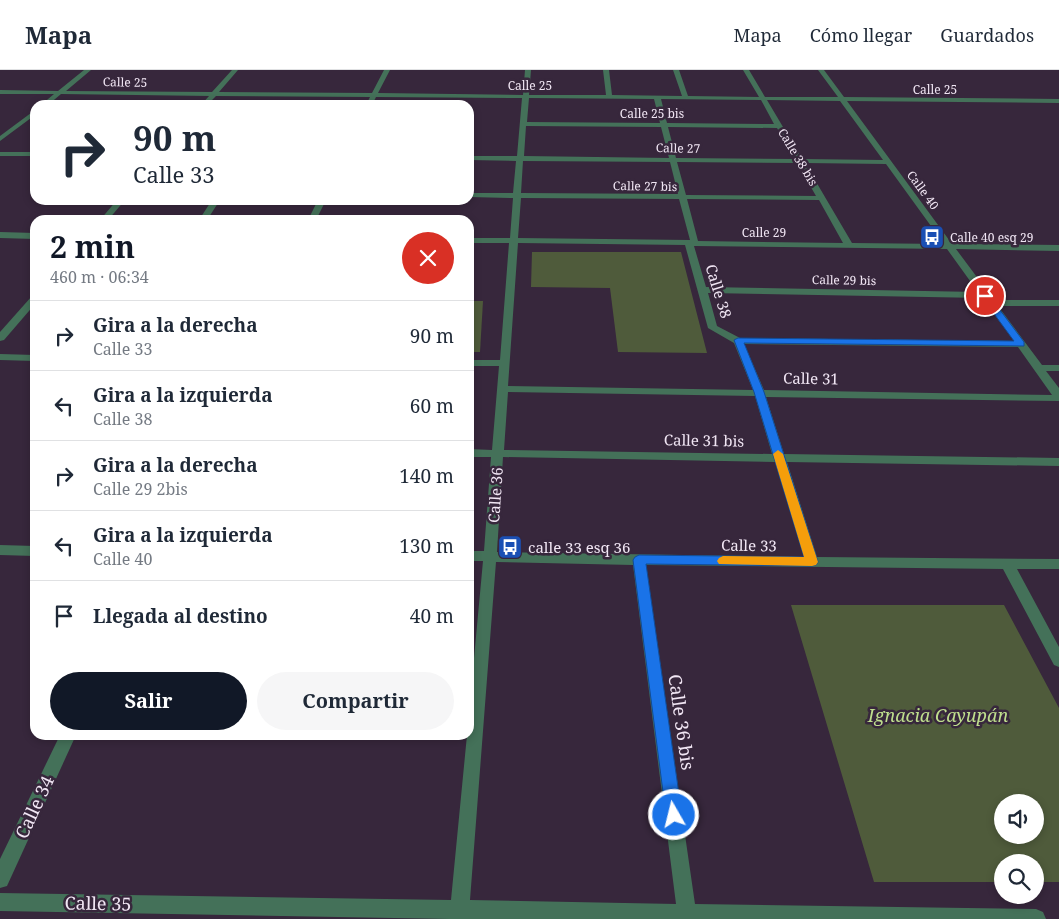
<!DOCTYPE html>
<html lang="es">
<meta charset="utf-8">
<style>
body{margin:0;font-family:"Noto Serif",serif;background:#f6f6f7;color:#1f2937;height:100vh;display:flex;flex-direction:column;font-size:19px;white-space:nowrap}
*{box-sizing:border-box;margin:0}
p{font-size:16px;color:#747a83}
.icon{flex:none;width:28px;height:28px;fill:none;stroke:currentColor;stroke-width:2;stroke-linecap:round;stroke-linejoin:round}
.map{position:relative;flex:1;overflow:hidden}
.side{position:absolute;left:30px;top:145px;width:444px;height:525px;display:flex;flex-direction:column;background:#fff;border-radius:15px;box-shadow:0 2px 8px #0003}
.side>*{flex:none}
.top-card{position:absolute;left:30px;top:30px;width:444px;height:105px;border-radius:15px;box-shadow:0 2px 8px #0003;background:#fff;color:#1f2937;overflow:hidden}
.buttons{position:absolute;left:994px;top:724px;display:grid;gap:10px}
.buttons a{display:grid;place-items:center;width:50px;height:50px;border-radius:50%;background:#fff;box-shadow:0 2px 8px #0003;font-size:25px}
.pin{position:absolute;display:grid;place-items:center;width:42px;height:42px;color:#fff;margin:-21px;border:2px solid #fff;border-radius:50%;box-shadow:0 1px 5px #0007}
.me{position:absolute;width:55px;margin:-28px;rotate:352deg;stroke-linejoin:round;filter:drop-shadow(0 0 4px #0008)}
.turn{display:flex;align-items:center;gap:18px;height:105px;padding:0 20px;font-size:22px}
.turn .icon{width:65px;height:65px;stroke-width:2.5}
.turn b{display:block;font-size:35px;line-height:42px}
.round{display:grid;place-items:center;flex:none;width:52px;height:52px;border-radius:26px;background:#f6f6f7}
.overview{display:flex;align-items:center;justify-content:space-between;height:85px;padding:0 20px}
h1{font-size:30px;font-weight:700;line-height:38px;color:#111827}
.action{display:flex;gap:10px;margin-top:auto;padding:10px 20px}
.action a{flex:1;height:58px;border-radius:30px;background:#111827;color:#fff;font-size:20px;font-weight:700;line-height:58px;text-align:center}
.action a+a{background:#f6f6f7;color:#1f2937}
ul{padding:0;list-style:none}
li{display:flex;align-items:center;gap:15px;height:70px;padding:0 20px;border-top:1px solid #e0e1e3}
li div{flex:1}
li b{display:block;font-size:19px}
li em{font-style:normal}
header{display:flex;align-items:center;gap:30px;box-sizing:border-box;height:70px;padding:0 25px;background:#fff;border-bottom:1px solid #e0e1e3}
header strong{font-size:24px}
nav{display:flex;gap:28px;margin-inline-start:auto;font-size:18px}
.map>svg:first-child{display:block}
.green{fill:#4f5b3b;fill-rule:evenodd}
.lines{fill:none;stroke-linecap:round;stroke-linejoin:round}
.minor{fill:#447159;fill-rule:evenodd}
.route{fill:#1a73e8;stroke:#114b97}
.slow{fill:#f59e0b}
.labels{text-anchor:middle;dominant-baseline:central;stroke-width:5;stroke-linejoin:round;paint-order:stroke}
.far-street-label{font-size:12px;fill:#f1e6f4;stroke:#37273c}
.far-poi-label{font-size:12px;fill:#f1e6f4;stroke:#37273c;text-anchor:start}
.street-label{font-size:15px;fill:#f1e6f4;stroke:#37273c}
.poi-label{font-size:15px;fill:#f1e6f4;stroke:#37273c;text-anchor:start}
.near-park-label{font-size:18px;font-style:italic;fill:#bfdf8d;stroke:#37273c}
.near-street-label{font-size:18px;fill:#f1e6f4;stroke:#37273c}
</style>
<header>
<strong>Mapa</strong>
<nav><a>Mapa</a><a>Cómo llegar</a><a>Guardados</a></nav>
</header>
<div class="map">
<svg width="1059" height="849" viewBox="0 0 1059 849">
<rect width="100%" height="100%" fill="#37273c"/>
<!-- green -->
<g class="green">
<path d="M532,182H681L707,283L618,282L610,218L531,217Z"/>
<path d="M469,231H483L480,282H469Z"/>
<path d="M791,535H1004L1059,638V812H1035V792H1002V812H874ZM1002,732H1035V765H1002Z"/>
</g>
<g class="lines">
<!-- minor -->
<g class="minor">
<path d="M84,0H91L66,21L212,22L232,0H238L219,22L372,23L384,0H390L378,23L523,25L525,0H531L529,25H606L603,0H609L612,25L682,26L673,0H679L688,26L759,27L743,0H749L765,27H838L818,0H824L844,27L1059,29V33L847,31L952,174L1059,175V181L956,179L994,230H1059V236H998L1042,295H1059V301H1046L1059,318V331L766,327L784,384L1059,388V396L787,392L817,487L1059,489V499H1017L1059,577V597L1054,595L1003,499L646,495L695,834L1036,839L1043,842L1046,849H449L0,841V823L451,830L467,665H469V642L483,491H469V481H484L491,387H469V379L492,380L499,296H469V290H500L509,173H469V168H510L513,128L469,127V123H513L516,91L469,90V86H517L522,28L376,27L372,35H366L370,27L216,26L207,35H201L209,26L61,24L48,35H41L54,24H0V20L58,21ZM529,28L654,29L660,53L527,52ZM661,29L761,30L774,54L667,53ZM767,30L840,31L883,90L802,89ZM526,56L661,57L669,88L524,86ZM668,57L777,58L795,89L676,88ZM523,91L670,92L678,124L521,123ZM677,92L797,93L816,126L686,125ZM805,93L886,94L944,174L852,173ZM521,128L679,129L690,170L518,168ZM687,129L819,130L843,173L698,171ZM518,173L685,175L708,258L734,273L753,320L508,316ZM694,176L947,179L978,222L706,217ZM708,223L983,228L1014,271L740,268L717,256ZM744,274L1018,277L1052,325L764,320ZM508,322L755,326L772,384L504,380ZM503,387L775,392L804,487L497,482ZM496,492L633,495L676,834L470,830Z"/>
<path d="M35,40V45L0,71V66Z"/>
<rect x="0" y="82" width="35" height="4"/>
<path d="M117,130H125L108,150H100Z"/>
<path d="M212,130H220L207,150H199Z"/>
<path d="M318,130H326L316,150H308Z"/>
<path d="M0,162L35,163V169L0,168Z"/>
<path d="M35,225V234L4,270L0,271V262L32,226Z"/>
<path d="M0,284L35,285V291L0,290Z"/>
<path d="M0,475L35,476V486L0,485Z"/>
<path d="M60,665H76L7,816L0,818V789Z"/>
</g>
</g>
<!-- route -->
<path class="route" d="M985,223L988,224L1024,272V276L744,273L764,322L818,492L816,495L812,496L646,494L682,745L680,750L674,752L668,750L666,745L633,490L635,487L639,485L804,487L754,322L734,270L738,268L1014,271L981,226Z"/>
<!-- slow -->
<path class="slow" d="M778,380L783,384L818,492L816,495L812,496L719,494L717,491L719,488L723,486L804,487L773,384Z"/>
<!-- icons -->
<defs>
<symbol id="bus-square" viewBox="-11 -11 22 22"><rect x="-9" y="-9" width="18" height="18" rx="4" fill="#1a4fb4" stroke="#37273c"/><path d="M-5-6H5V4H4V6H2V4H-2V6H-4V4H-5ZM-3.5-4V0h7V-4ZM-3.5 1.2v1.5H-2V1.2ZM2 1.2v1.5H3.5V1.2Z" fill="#fff"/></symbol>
</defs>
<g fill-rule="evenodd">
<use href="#bus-square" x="918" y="153" width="28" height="28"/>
<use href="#bus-square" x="496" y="463" width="28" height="28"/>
</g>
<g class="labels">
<!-- far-street labels -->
<g class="far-street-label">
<text transform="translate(125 12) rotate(1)">Calle 25</text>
<text x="530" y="15">Calle 25</text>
<text x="935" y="19">Calle 25</text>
<text x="652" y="43">Calle 25 bis</text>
<text transform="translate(678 78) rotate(1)">Calle 27</text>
<text transform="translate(798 87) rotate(59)">Calle 38 bis</text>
<text transform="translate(645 116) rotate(1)">Calle 27 bis</text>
<text transform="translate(923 120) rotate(54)">Calle 40</text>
<text x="764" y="162">Calle 29</text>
<text transform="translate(844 210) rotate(1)">Calle 29 bis</text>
</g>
<!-- far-poi labels -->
<g class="far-poi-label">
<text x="950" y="167">Calle 40 esq 29</text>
</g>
<!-- street labels -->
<g class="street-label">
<text transform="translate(719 221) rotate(73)">Calle 38</text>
<text transform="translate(811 308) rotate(1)">Calle 31</text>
<text transform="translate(704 370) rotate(1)">Calle 31 bis</text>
<text transform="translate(495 425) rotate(-86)">Calle 36</text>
<text transform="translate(749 475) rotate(1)">Calle 33</text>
</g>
<!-- poi labels -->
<g class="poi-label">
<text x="528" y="477">calle 33 esq 36</text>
</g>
<!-- near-park labels -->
<g class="near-park-label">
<text x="938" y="645">Ignacia Cayupán</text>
</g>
<!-- near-street labels -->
<g class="near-street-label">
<text transform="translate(682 652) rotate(82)">Calle 36 bis</text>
<text transform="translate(34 737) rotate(-65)">Calle 34</text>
<text transform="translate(98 833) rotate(1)">Calle 35</text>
</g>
</g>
</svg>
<div class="buttons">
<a><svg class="icon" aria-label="sound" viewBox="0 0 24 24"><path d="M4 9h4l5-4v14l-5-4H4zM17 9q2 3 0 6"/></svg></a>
<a><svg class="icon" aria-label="search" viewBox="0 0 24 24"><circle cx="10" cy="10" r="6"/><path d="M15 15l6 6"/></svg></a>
</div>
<div class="pin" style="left:985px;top:226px;background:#d93025"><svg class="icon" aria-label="arrive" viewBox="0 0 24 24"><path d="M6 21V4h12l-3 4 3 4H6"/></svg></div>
<svg class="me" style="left:674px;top:745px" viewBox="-20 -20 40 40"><circle r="17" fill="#1a73e8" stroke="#fff" stroke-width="3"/><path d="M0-11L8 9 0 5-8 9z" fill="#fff"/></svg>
<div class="top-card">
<div class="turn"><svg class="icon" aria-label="right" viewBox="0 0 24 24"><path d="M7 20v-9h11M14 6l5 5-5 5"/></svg><div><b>90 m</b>Calle 33</div></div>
</div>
<section class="side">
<div class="overview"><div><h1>2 min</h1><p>460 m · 06:34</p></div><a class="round" style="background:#d93025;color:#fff"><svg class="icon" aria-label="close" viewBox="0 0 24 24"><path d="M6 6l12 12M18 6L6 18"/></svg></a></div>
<ul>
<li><svg class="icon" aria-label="right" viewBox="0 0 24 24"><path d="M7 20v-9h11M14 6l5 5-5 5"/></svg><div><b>Gira a la derecha</b><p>Calle 33</p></div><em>90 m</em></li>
<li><svg class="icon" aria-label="left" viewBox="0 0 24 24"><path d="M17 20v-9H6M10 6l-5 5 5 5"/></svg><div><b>Gira a la izquierda</b><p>Calle 38</p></div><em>60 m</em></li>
<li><svg class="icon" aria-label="right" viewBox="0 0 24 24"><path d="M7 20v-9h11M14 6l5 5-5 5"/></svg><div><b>Gira a la derecha</b><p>Calle 29 2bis</p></div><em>140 m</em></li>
<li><svg class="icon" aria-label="left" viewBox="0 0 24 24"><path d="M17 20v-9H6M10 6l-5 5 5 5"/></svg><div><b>Gira a la izquierda</b><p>Calle 40</p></div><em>130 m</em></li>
<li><svg class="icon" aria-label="arrive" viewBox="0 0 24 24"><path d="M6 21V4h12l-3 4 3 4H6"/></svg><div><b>Llegada al destino</b></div><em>40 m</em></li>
</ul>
<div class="action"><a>Salir</a><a>Compartir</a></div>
</section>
</div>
